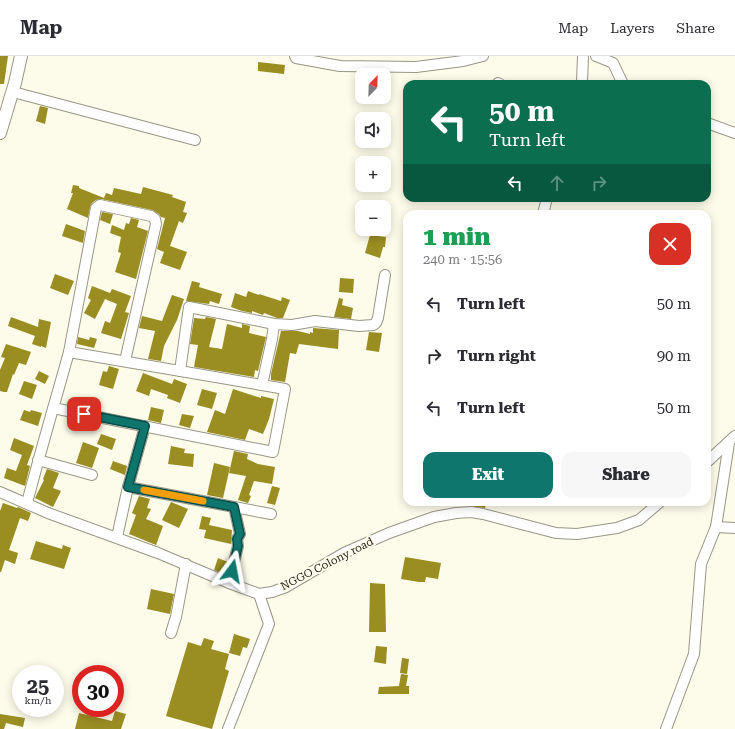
<!DOCTYPE html>
<meta charset="utf-8">
<style>
body{margin:0;font-family:"Roboto Serif",serif;background:#f7f7f7;color:#2b2b33;height:100vh;display:flex;flex-direction:column;font-size:15px;white-space:nowrap}
*{box-sizing:border-box;margin:0}
p{font-size:13px;color:#7c7c81}
.icon{flex:none;width:22px;height:22px;fill:none;stroke:currentColor;stroke-width:2;stroke-linecap:round;stroke-linejoin:round}
.map{position:relative;flex:1;overflow:hidden}
.side{position:absolute;left:403px;top:154px;width:308px;height:296px;display:flex;flex-direction:column;background:#fff;border-radius:12px;box-shadow:0 2px 10px #0003}
.side>*{flex:none}
.hud{position:absolute;left:403px;top:24px;width:308px;height:122px;border-radius:12px;box-shadow:0 2px 10px #0003;background:#0b6e4f;color:#fff;overflow:hidden}
.needle{width:26px;rotate:23deg}
.buttons{position:absolute;left:355px;top:12px;display:grid;gap:8px}
.buttons a{display:grid;place-items:center;width:36px;height:36px;border-radius:8px;background:#fff;box-shadow:0 2px 10px #0003;font-size:20px}
.speed{position:absolute;left:12px;top:609px;display:flex;gap:8px;font-size:20px;font-weight:700;text-align:center}
.speed>*{display:grid;place-content:center;width:52px;height:52px;border-radius:50%;background:#fff;box-shadow:0 2px 10px #0003;line-height:1}
.speed small{font-size:10px;font-weight:400}
.speed .limit{border:6px solid #d22;background:#fff;color:#111}
.pin{position:absolute;display:grid;place-items:center;width:34px;height:34px;color:#fff;margin:-17px;border-radius:8px;box-shadow:0 2px 6px #0006}
.me{position:absolute;width:44px;margin:-22px;rotate:13deg;stroke-linejoin:round;filter:drop-shadow(0 0 3px #0008)}
.turn{display:flex;align-items:center;gap:14px;height:84px;padding:0 20px;font-size:18px}
.turn .icon{width:52px;height:52px;stroke-width:2.5}
.turn b{display:block;font-size:28px;line-height:34px}
.lanes{display:flex;align-items:center;height:38px;padding:0 20px;background:#0003;justify-content:center;gap:20px;direction:ltr}
.lanes .off{opacity:.35}
.round{display:grid;place-items:center;flex:none;width:42px;height:42px;border-radius:12px;background:#f7f7f7}
.overview{display:flex;align-items:center;justify-content:space-between;height:68px;padding:0 20px}
h1{font-size:24px;font-weight:800;line-height:30px;color:#1e9e55}
.cta{display:flex;gap:8px;margin-top:auto;padding:8px 20px}
.cta a{flex:1;height:46px;border-radius:12px;background:#0f766e;color:#fff;font-size:16px;font-weight:800;line-height:46px;text-align:center}
.cta a+a{background:#f7f7f7;color:#2b2b33}
ul{padding:0;list-style:none}
li{display:flex;align-items:center;gap:12px;height:52px;padding:0 20px}
li div{flex:1}
li b{display:block;font-size:15px}
li em{font-style:normal}
header{display:flex;align-items:center;gap:24px;box-sizing:border-box;height:56px;padding:0 20px;background:#fff;border-bottom:1px solid #e1e1e2}
header strong{font-size:19px}
nav{display:flex;gap:22px;margin-inline-start:auto;font-size:14px}
.map>svg:first-child{display:block}
.building{fill:#9a8d22}
.lines{fill:none;stroke-linecap:round;stroke-linejoin:round}
.minor-casing{stroke:#989685;stroke-width:12}
.major-casing{stroke:#989685;stroke-width:14}
.minor{stroke:#fff;stroke-width:10}
.major{stroke:#fff;stroke-width:12}
.route-casing{stroke:#0a4d48;stroke-width:10}
.route{stroke:#0f766e;stroke-width:7}
.slow{stroke:#f59e0b;stroke-width:7}
.labels{text-anchor:middle;dominant-baseline:central;stroke-width:4;stroke-linejoin:round;paint-order:stroke}
.street-label{font-size:11px;fill:#1f1e18;stroke:#fdfbe9}
</style>
<header>
<strong>Map</strong>
<nav><a>Map</a><a>Layers</a><a>Share</a></nav>
</header>
<div class="map">
<svg width="735" height="673" viewBox="0 0 735 673">
<rect width="100%" height="100%" fill="#fdfbe9"/>
<!-- building -->
<g class="building">
<path d="M0,0H8L4,28H0Z"/>
<path d="M258,6L285,9L284,18L258,15Z"/>
<path d="M40,50L48,52L45,68L36,65Z"/>
<path d="M73,129L79,130V132L104,142L106,137L112,139L114,132L141,138L143,131L173,139L172,141L186,146L183,156L187,157L183,167L179,165L170,190L187,196L180,214L160,207L164,196L157,193L165,162L161,161L159,158L152,154L101,143L96,144L92,147L90,151L88,162L67,153L73,137H71Z"/>
<path d="M102,156L113,158L110,168L100,164Z"/>
<path d="M131,162L139,164L137,171L148,175L136,223L115,216L121,197L118,196L121,181L110,177L112,169L124,174L126,167L129,168Z"/>
<path d="M66,168L85,175L83,187L62,180Z"/>
<path d="M370,179L386,181L385,191H383L380,202L365,197Z"/>
<path d="M55,218L74,225L68,239L50,232Z"/>
<path d="M340,222L354,223L353,237L339,236Z"/>
<path d="M192,225L200,227L199,231L222,238L219,248L210,245L209,248L186,245Z"/>
<path d="M92,230L110,237L112,233L131,240L125,256L129,257L121,283L101,277L105,265L110,267L117,248L105,243L95,263L84,257L91,244L88,242Z"/>
<path d="M248,235L259,239V238L281,245L282,241L290,244L283,262H277L264,257L263,259L252,255V257L242,255L231,251L235,237L246,241Z"/>
<path d="M172,239L184,243L177,264L164,290L161,305L148,303L155,275L139,272L142,260L162,265Z"/>
<path d="M339,242L343,243L342,249L353,252L351,263L334,261Z"/>
<path d="M11,261L38,271L39,263L51,266L46,292L41,290V291L32,288L35,280L8,270Z"/>
<path d="M206,261L216,263L209,291L222,293L227,268L242,272V268L250,270L249,277L266,281L258,315L255,314L254,321L194,311L198,289L190,288L194,262L205,263Z"/>
<path d="M313,272L339,274L338,293L299,288L296,298L290,297L285,326L271,324V318L281,275H298L310,278V276L313,277Z"/>
<path d="M369,276L382,277L379,296L366,294Z"/>
<path d="M78,281L89,284L90,281L97,283L94,292L77,288Z"/>
<path d="M6,288L31,296L26,309L19,307L14,319L13,318L7,336H4L0,335V314L5,302L1,301Z"/>
<path d="M109,310L119,313L113,333L99,329L103,315L107,316Z"/>
<path d="M39,315L49,320L45,328L35,323Z"/>
<path d="M143,317L172,328L174,323L187,328L180,347L167,342L168,339L151,333L149,340L136,335Z"/>
<path d="M24,325L37,329L32,343L19,338Z"/>
<path d="M202,333L217,337L212,353L197,349Z"/>
<path d="M233,333L261,342V340L274,343L269,363L263,378L249,373L245,384L207,376L215,354L225,358Z"/>
<path d="M151,351L164,354L161,367L148,364Z"/>
<path d="M24,354L30,356L31,354L42,357L38,370L20,364Z"/>
<path d="M182,358L194,360L190,372L179,369Z"/>
<path d="M101,378L116,383L112,394L97,388Z"/>
<path d="M14,382L34,390L27,409L30,410L25,430L4,422L7,412L16,415L22,399L10,394Z"/>
<path d="M83,386L99,392L92,412L76,407Z"/>
<path d="M171,390L185,393L184,397L194,398L193,411L168,408Z"/>
<path d="M234,395L248,398L247,403L258,408L275,411L272,428L254,425L249,439L251,440L248,447L238,444L246,420L229,417Z"/>
<path d="M113,405L127,410L125,419L110,413Z"/>
<path d="M214,407L230,411L223,442L207,439Z"/>
<path d="M47,413L59,417L53,432L61,435L53,451L35,442L44,424L43,423Z"/>
<path d="M272,430L280,432L275,449L267,447Z"/>
<path d="M139,440L150,443L147,452L151,453L146,463L163,470L156,489L129,478L136,459L132,457Z"/>
<path d="M171,446L188,453L179,472L162,464Z"/>
<path d="M461,446H486L485,452L467,450L461,448Z"/>
<path d="M3,447L17,452L18,451L31,457L28,465L20,462L9,494L18,497L15,508L5,504L1,516H0V455Z"/>
<path d="M202,460L211,462L209,469L232,474L231,488L204,482L206,474L199,473Z"/>
<path d="M36,485L62,493L63,489L71,492L64,513L30,503Z"/>
<path d="M405,501L441,507L438,523L426,521L425,526H419L401,523Z"/>
<path d="M218,502L228,506L224,518L214,514Z"/>
<path d="M370,527L385,528L386,576H369Z"/>
<path d="M151,533L174,538L170,558L147,553Z"/>
<path d="M234,578L250,583L247,592L243,591L240,600L229,597Z"/>
<path d="M204,582L214,585L211,593L229,598L225,613L229,615L212,673L166,660L188,586L201,590Z"/>
<path d="M376,590L387,591L386,608L374,606Z"/>
<path d="M402,602L409,603L407,618L400,617Z"/>
<path d="M401,618L408,619L406,630H409V638H378L379,631L399,630Z"/>
<path d="M115,655L126,658L121,673H75L79,657L112,665Z"/>
<path d="M0,658L25,662L23,671L6,667L4,673H0Z"/>
</g>
<g class="lines">
<defs>
<g id="minor">
<path d="M295,0L296,2L340,10L416,11L463,5L483,0"/>
<path d="M596,0L613,7L623,28"/>
<path d="M582,26L583,0"/>
<path d="M498,27L500,28"/>
<path d="M13,36L195,84"/>
<path d="M707,67L735,77"/>
<path d="M543,158L547,142"/>
<path d="M69,296L96,152L100,149L151,160L155,163L156,168L125,305"/>
<path d="M180,315L189,251L274,268L292,269L315,265L359,270L373,269L376,267L378,262L385,219"/>
<path d="M262,329L272,283L274,268"/>
<path d="M38,404L92,419"/>
<path d="M707,406L735,380"/>
<path d="M128,431L145,370"/>
<path d="M0,436L48,457L158,497L229,527L259,538L272,536L286,531L344,497L389,477L434,461L456,457L471,456L483,458L556,477L577,478L617,472L639,464L660,446"/>
<path d="M27,447C40,397 55,346 69,296L285,333L273,396L53,352"/>
<path d="M716,471L735,472"/>
<path d="M117,481L128,431L271,458"/>
<path d="M229,527L238,490L237,483L240,478L234,451"/>
<path d="M171,577L176,561L186,508"/>
<path d="M228,673L269,568L259,538"/>
<path d="M666,673L694,598L701,508L716,471L729,387"/>
</g>
<path id="major" d="M0,77L15,27L21,0"/>
</defs>
<!-- minor casing -->
<use href="#minor" class="minor-casing"/>
<!-- major casing -->
<use href="#major" class="major-casing"/>
<!-- minor -->
<use href="#minor" class="minor"/>
<!-- major -->
<use href="#major" class="major"/>
</g>
<g class="lines">
<defs>
<path id="route" d="M84,358L145,370L128,431L234,451L240,478L237,483L238,490L232,515"/>
</defs>
<!-- route casing -->
<use href="#route" class="route-casing"/>
<!-- route -->
<use href="#route" class="route"/>
<!-- slow -->
<path class="slow" d="M144,434L203,445"/>
</g>
<g class="labels">
<!-- street labels -->
<g class="street-label">
<text transform="translate(327 508) rotate(-27)">NGGO Colony road</text>
</g>
</g>
</svg>
<div class="buttons">
<a><svg class="needle" viewBox="-14 -14 28 28"><path d="M0-13l5 13h-10z" fill="#e53935"/><path d="M0 13l5-13h-10z" fill="#7c7c81"/></svg></a>
<a><svg class="icon" aria-label="sound" viewBox="0 0 24 24"><path d="M4 9h4l5-4v14l-5-4H4zM17 9q2 3 0 6"/></svg></a>
<a>+</a>
<a>−</a>
</div>
<div class="speed"><div>25<small>km/h</small></div><div class="limit">30</div></div>
<div class="pin" style="left:84px;top:358px;background:#d93025"><svg class="icon" aria-label="arrive" viewBox="0 0 24 24"><path d="M6 21V4h12l-3 4 3 4H6"/></svg></div>
<svg class="me" style="left:232px;top:515px" viewBox="-20 -20 40 40"><path d="M0-17L14 15 0 8-14 15z" fill="#0f766e" stroke="#fff" stroke-width="4"/></svg>
<div class="hud">
<div class="turn"><svg class="icon" aria-label="left" viewBox="0 0 24 24"><path d="M17 20v-9H6M10 6l-5 5 5 5"/></svg><div><b>50 m</b>Turn left</div></div>
<div class="lanes"><svg class="icon" aria-label="left" viewBox="0 0 24 24"><path d="M17 20v-9H6M10 6l-5 5 5 5"/></svg><svg class="icon off" aria-label="ahead" viewBox="0 0 24 24"><path d="M12 20V5M6 11l6-6 6 6"/></svg><svg class="icon off" aria-label="right" viewBox="0 0 24 24"><path d="M7 20v-9h11M14 6l5 5-5 5"/></svg></div>
</div>
<section class="side">
<div class="overview"><div><h1>1 min</h1><p>240 m · 15:56</p></div><a class="round" style="background:#d93025;color:#fff"><svg class="icon" aria-label="close" viewBox="0 0 24 24"><path d="M6 6l12 12M18 6L6 18"/></svg></a></div>
<ul>
<li><svg class="icon" aria-label="left" viewBox="0 0 24 24"><path d="M17 20v-9H6M10 6l-5 5 5 5"/></svg><div><b>Turn left</b></div><em>50 m</em></li>
<li><svg class="icon" aria-label="right" viewBox="0 0 24 24"><path d="M7 20v-9h11M14 6l5 5-5 5"/></svg><div><b>Turn right</b></div><em>90 m</em></li>
<li><svg class="icon" aria-label="left" viewBox="0 0 24 24"><path d="M17 20v-9H6M10 6l-5 5 5 5"/></svg><div><b>Turn left</b></div><em>50 m</em></li>
</ul>
<div class="cta"><a>Exit</a><a>Share</a></div>
</section>
</div>
